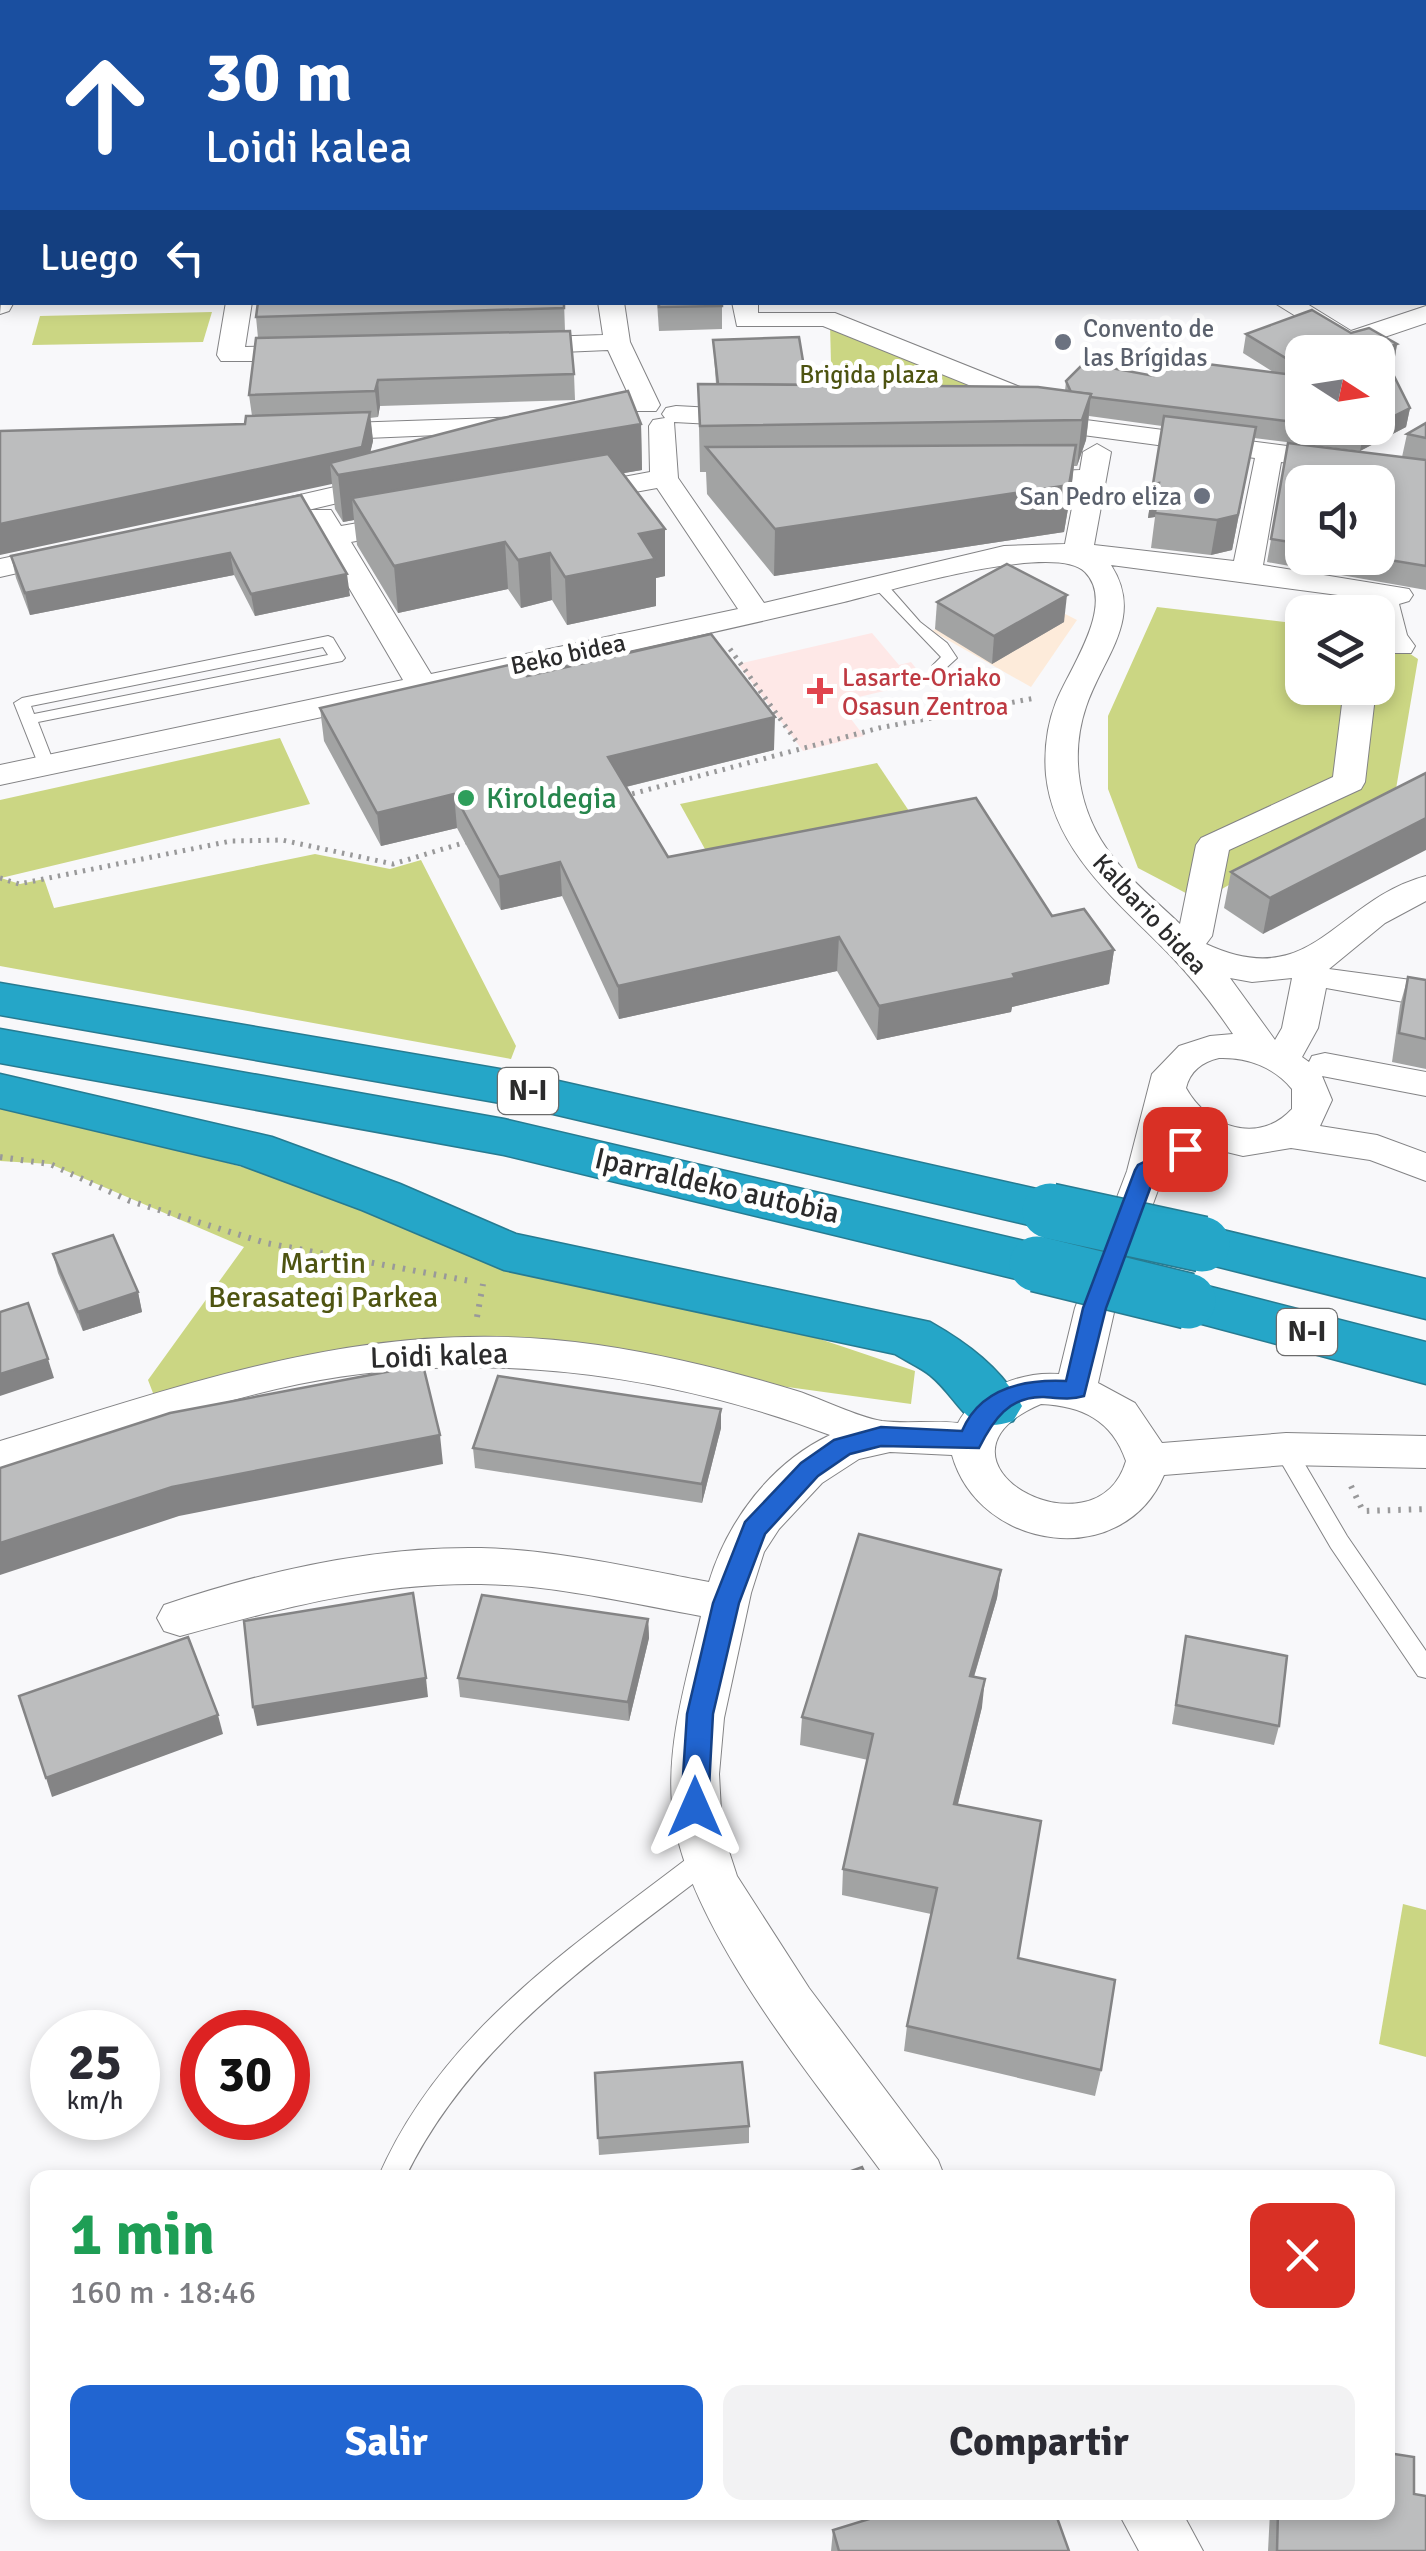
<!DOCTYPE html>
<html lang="es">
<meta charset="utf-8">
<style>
body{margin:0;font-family:Signika,sans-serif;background:#f2f2f3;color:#2b2b33;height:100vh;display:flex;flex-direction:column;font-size:38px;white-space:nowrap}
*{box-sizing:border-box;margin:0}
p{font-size:32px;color:#7c7c81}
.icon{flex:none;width:55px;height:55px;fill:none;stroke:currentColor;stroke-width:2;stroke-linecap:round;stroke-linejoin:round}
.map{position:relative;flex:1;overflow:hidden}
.sheet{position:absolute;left:30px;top:2170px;width:1365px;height:350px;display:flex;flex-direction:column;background:#fff;border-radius:20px;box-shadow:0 5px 15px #0003}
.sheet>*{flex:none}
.hud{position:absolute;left:0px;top:0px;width:1428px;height:305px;box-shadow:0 5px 15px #0003;background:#1a4fa0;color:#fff;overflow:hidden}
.needle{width:65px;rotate:102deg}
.tools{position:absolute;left:1285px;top:335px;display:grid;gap:20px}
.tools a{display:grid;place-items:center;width:110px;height:110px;border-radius:20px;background:#fff;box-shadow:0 5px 15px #0003;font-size:50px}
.speed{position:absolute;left:30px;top:2010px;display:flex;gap:20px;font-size:50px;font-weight:700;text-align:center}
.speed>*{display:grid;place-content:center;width:130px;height:130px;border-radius:50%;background:#fff;box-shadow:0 5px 15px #0003;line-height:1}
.speed small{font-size:25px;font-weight:400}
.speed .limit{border:15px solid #d22;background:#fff;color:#111}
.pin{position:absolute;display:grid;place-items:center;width:85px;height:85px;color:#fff;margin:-42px;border-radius:20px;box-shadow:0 5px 15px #0006}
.me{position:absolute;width:110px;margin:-55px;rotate:0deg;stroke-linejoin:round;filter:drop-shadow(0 0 8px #0008)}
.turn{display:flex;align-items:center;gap:35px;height:210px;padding:0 40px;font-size:45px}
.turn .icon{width:130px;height:130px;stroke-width:2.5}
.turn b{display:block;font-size:70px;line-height:85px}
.then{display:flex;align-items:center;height:95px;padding:0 40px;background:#0003;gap:20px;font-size:38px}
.round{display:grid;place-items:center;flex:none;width:105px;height:105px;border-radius:20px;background:#f2f2f3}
.summary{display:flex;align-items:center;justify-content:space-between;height:170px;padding:0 40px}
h1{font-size:60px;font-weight:700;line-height:75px;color:#1e9e55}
.primary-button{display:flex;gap:20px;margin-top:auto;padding:20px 40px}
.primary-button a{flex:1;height:115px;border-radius:20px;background:#2165d1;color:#fff;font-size:40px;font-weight:700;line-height:115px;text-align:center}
.primary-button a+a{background:#f2f2f3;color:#2b2b33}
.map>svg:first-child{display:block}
.education{fill:#fdebda}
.medical{fill:#fee8e7}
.green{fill:#cbd683}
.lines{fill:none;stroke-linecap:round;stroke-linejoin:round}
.lane-casing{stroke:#838385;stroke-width:2}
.street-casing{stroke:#838385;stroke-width:2}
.highway-casing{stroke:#277b91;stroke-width:3}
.path-far1{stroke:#99999a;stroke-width:5;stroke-dasharray:2.5 6;stroke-linecap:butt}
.path{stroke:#99999a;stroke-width:6;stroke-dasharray:2.5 8;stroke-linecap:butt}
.lane{fill:#fff;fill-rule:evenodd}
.street{fill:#fff;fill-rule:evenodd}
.highway{fill:#25a6c8;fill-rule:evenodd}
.highway-bridge-casing{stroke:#277b91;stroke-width:58;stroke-linecap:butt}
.highway-bridge{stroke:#25a6c8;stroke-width:55}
.wall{fill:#a2a3a3;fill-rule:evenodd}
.shaded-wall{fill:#848485}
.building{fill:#bcbdbe;stroke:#848485;stroke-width:2.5}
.route{fill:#2165d1;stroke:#154288;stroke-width:2.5}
.worship-dot{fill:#6b7280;stroke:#fff;stroke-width:4}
.health-dot{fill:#e0444e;stroke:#fff;stroke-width:4}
.leisure-dot{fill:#2e9e5b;stroke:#fff;stroke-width:4}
.labels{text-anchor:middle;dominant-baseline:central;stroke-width:10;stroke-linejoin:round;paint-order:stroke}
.far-worship-label{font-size:25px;fill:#5b616d;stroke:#fff;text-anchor:start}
.far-park-label{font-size:25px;fill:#4e5411;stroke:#fff}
.far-street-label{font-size:25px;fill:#2b2b2c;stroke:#fff}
.far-health-label{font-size:25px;fill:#be3a42;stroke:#fff;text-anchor:start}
.shield{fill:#fff;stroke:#6b6b6b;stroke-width:2.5}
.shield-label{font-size:28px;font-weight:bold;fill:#2b2b2c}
.leisure-label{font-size:30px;fill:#27864d;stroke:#fff;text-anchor:start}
.street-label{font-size:30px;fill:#2b2b2c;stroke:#fff}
.park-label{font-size:30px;fill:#4e5411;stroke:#fff}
</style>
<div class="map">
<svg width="1426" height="2551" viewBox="0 0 1426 2551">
<rect width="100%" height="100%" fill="#f8f8fa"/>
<!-- education -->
<path class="education" d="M1005,591L1026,594L1077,620L1031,687L932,631Z"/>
<!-- medical -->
<path class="medical" d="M872,633L899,665L911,662L926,681L838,702L864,736L803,751L738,664Z"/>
<!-- green -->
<g class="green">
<path d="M0,0H1074L1079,2H2L0,103Z"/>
<path d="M212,312L203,342L32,345L40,316Z"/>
<path d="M830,324L1016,401L832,403Z"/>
<path d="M1157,607L1302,624V688H1378V633L1418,659L1396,789L1201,901L1138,868L1108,789V716Z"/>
<path d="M280,738L310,804L1,878L20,884L44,879L54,908L315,854L390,869L421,860L516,1046L511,1059L0,966V800Z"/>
<path d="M877,763L919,826L716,869L680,804Z"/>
<path d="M0,1103C308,1182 614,1268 915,1371L911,1404L571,1357L361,1358L158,1406L148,1380L244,1247L50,1164L0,1161Z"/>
<path d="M1403,1904L1426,1910V2057L1379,2044Z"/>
</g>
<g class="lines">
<defs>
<g id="lane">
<path d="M879,580L884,581L920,622L947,643L957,658L945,669H935L932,666L941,657L874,587L872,584Z"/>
<path d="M328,636L333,638L345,658L342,661L38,722L55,766L47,771L39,766L14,703L22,698ZM323,647L328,655L34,714L31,706Z"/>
<path d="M1285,1442L1293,1444L1347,1536L1426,1651V1678L1418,1676L1331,1548L1274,1450L1277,1444Z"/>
<path d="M706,1848L715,1851L718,1859L715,1867C598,1957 471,2041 405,2178H378C441,2031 575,1945 697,1851Z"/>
</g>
<g id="street">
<path d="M1107,0H1131L1133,2H1109Z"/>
<rect x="1425" y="29" width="1" height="12"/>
<rect x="1425" y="165" width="1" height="14"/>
<rect x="0" y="176" width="2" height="14"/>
<path d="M1425,255H1426V271L1425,270Z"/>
<path d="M2,290V302H14L9,311L0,314Z"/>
<path d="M226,302H252L245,347L308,345L321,353L308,361H221L217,355Z"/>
<path d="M598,302H624L630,342L660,405L656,411H636L608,350L516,354L503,346L516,338L603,335Z"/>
<path d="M732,302H758V313H835L1055,401L1059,407L1047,415L1426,464V480L1281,462L1263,565L1409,589L1413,595L1409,601L1399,604L1407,635L1415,646L1411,653H1389C1377,639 1378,631 1378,612H1371L1368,599L1111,565C1145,618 1103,656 1086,707C1071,751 1077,800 1101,840C1121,873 1153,898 1180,924L1196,845L1201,838L1333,777L1344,688H1376L1365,782L1361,789L1229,850L1212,936L1206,944C1313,994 1335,900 1426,876V901L1385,923L1329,969L1426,982V1006L1326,988L1318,1028L1302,1057L1309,1062L1312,1056L1325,1053L1426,1072V1096L1322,1076L1332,1100L1320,1126L1377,1135L1426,1153V1181L1370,1160L1291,1148L1243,1156L1210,1148L1176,1128L1165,1171L1115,1308L1098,1383L1135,1403L1162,1443L1286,1433L1426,1436V1468L1286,1465L1164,1475C1123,1572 979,1551 952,1455L890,1452L859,1459L822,1483L779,1529L764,1552L751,1593L724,1718L719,1774L722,1830L737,1876L809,1988L938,2160L945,2178H886C817,2083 680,1921 672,1804C667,1741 687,1678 701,1616C628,1603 555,1585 481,1584C378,1582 278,1609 180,1636L164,1631L157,1618L164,1605C264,1571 375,1546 481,1548C558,1550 634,1568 709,1582C728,1520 771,1463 830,1435C662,1372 476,1348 299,1384C198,1405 99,1443 0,1473V1441C204,1379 380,1313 598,1345C666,1355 731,1371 797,1391C822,1399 857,1417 882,1421C907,1424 933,1420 958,1423C976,1389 1021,1371 1059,1374L1075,1308L1127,1171L1152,1074L1179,1046L1210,1036L1233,1034C1214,1006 1194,980 1171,956C1121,904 1054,853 1046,775C1044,751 1047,725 1056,702C1069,669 1117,604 1085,572C1055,541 888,591 844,602C564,668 282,725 0,785V765L403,680L307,516L311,510H331L341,526L409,514L419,517L423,523L419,529L351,542L431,674L738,609L657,488L580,502L570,499L566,493L570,487L650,472L649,426L653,420L665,418L662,414L666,408L676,406L750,410L764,418L750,426L674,422L678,478L764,603L1004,546L1065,544L1076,487L1012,485L1008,479L1012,473L1080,470L1083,452L1097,444L1111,452L1094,545L1234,561L1255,458L1023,427L1019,421L1023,415L1038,413L823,326H737ZM1230,978L1252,982L1292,978L1282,1028L1275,1040ZM1219,1058C1247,1057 1274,1067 1292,1089V1109C1259,1145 1208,1128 1186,1088C1190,1071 1202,1062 1219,1058ZM1041,1404C1082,1406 1112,1420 1126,1461C1096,1562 910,1460 1041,1404Z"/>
<path d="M1273,302H1304L1351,331L1426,306V323L1349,349Z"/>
<path d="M521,417L531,419L535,425L531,431L319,440L305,432L319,424Z"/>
<path d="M387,475L397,477L401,483L397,489L253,523L243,520L239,514L243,508Z"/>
<path d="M65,545L75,548L80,554L75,560L0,577V559Z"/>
<path d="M1118,2512H1182L1203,2551H1139Z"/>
</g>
<g id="highway">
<path d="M0,983L523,1073L1050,1192L1069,1198L1077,1211L1069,1224L1050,1230L523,1107L0,1015Z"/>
<path d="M0,1029L504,1119L1037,1244L1056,1250L1064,1264L1056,1278L1037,1284L504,1155L0,1063Z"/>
<path d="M0,1074L272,1137L400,1184L516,1234L930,1322C967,1343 1001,1368 1022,1406L1013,1421C965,1437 962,1401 930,1375C920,1367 906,1361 895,1354L504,1270L362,1210L241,1165L0,1108Z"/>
<path d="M1202,1225L1426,1279V1319L1183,1258L1175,1244L1183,1230Z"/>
<path d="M1188,1281L1426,1342V1384L1168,1315L1160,1301L1168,1287Z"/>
</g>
</defs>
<!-- lane casing -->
<use href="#lane" class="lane-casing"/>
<!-- street casing -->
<use href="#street" class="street-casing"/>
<!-- highway casing -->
<use href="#highway" class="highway-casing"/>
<!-- path-far1 -->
<g class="path-far1">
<path d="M730,649L799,745"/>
<path d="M624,796L879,728L1035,698"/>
<path d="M0,878L19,884L231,841L282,840L393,864L473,840"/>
</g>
<!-- path -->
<g class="path">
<path d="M0,1157L50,1164L130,1201L266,1243L470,1281"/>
<path d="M477,1317L483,1284"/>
<path d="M1351,1486L1363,1511L1426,1509"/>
</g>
<!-- lane -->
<use href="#lane" class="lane"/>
<!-- street -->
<use href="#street" class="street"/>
<!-- highway -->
<use href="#highway" class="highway"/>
<defs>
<g id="highway-bridge">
<path d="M1050,1211L1202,1244"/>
<path d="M1037,1264L1188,1301"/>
</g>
</defs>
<!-- highway-bridge casing -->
<use href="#highway-bridge" class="highway-bridge-casing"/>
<!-- highway-bridge -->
<use href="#highway-bridge" class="highway-bridge"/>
</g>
<!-- wall -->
<g class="wall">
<path d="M564,302L565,331L574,374L575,400L380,406L378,417L370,418L373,441L370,452L641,424L642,470L623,473L665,576L656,578V606L567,625L552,600L521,608L508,589L398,613L357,545L354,520L343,522L335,509L332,484L245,424L252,416L249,395L258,338L256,317Z"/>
<path d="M657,302H722V329L659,331Z"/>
<path d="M1351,333L1397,344L1394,363L1388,365L1410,408L1406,427L1360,451L1254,438L1232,550L1211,555L1151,548L1155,517L1148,518L1162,426L1089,416L1086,440L1077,466H1074L1071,491L1064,532L774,576L707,494L706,472H700L698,384H716L713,340L807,385L1065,391L1066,381L1095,365L1154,376L1275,373L1243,353L1246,334ZM1302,352L1378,428H1302Z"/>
<path d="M1426,423V590L1267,562L1288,443L1402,457L1407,434ZM1302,482L1378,558H1302Z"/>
<path d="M301,495L350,596L255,616L234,575L30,615L16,578L11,556Z"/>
<path d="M937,602L1064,622L992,664L935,629Z"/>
<path d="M527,676L774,750L626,787L668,857L1052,916L1114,950L1109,984L1012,1007L1011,1012L877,1040L837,971L619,1019L562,896L501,910L457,828L381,846L324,741L320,708Z"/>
<path d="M1426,773L1263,934L1224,908L1231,872Z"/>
<path d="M1408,977L1426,980V1069L1392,1062L1400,1005Z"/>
<path d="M53,1254L138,1292L142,1312L83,1331L58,1273Z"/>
<path d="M721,1409V1428L702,1503L475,1468L473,1448Z"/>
<path d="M1001,1570L997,1598L974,1677L982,1707L958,1804L1018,1958L1101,2070L1095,2096L904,2051L907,2026L931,1914L842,1895L843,1869L868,1760L800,1745L802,1717Z"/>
<path d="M648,1619L649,1638L629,1721L460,1697L458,1678Z"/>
<path d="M1186,1636L1279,1726L1274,1745L1172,1724Z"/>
<path d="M595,2073L749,2126V2143L599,2155Z"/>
<path d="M1414,2494L1426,2551H1268L1270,2512H1388Z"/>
<path d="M833,2530L1069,2551H831Z"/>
</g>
<!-- shaded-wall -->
<g class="shaded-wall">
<path d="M1397,344L1394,363L1378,369L1381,350Z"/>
<path d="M378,380L380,406L378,417L375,391Z"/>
<path d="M1091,394L1086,440L1077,466L1082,420Z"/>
<path d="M1410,408L1406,427L1360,451L1364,431L1371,428H1378V424Z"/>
<path d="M370,412L373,441L366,471L641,424L642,470L364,518L352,498L354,520L343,522L338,475L330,463L332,484L0,555V524Z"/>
<path d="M1256,427L1232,550L1211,555L1217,520Z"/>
<path d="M1076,445L1071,491L1064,532L774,576L775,529Z"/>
<path d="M1159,483L1155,517L1148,518L1153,484Z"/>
<path d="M665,529V576L656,578V606L567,625L565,577L639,534Z"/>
<path d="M505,542L508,589L398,613L394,566Z"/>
<path d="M230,553L234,575L30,615L25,593Z"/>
<path d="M550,553L552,600L521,608L518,560Z"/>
<path d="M347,574L350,596L255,616L251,594Z"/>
<path d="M1067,595L1064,622L992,664L994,636Z"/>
<path d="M775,717L774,750L609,791L608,757Z"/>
<path d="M454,794L457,828L381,846L377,813Z"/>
<path d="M1426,818V850L1263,934L1270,898Z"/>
<path d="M560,862L562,896L501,910L499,877Z"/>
<path d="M839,937L837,971L619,1019L618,986Z"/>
<path d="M1114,950L1109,984L1012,1007L1011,1012L877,1040L879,1006Z"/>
<path d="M138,1292L142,1312L83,1331L78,1312Z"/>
<path d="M48,1359L54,1378L0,1396V1374Z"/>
<path d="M721,1409V1428L702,1503V1484Z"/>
<path d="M440,1435L443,1464L179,1516L0,1575V1543L172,1487Z"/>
<path d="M1001,1570L997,1598L966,1703L970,1676Z"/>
<path d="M648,1619L649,1638L629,1721L628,1702Z"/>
<path d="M426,1678L428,1697L257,1726L253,1707Z"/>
<path d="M985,1679L982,1707L951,1831L954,1804Z"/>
<path d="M218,1715L223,1734L52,1797L46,1778Z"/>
</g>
<!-- building -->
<g class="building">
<path d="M1425,71H1426V120L1425,119Z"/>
<path d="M1425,173L1426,174V233H1425Z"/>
<path d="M258,302H564V308L256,317Z"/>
<path d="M659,302H722V306L659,307Z"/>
<path d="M1312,310L1351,333L1369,328L1397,344L1381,350L1410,408L1378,424V352H1302V368L1246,334Z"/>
<path d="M570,331L574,374L378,380L375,391L249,395L256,338Z"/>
<path d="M799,337L807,385L718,384L713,340Z"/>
<path d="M1096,351L1095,365L1154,376L1176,360L1302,376V423L1090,397L1091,394L1071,392L1066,381Z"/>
<path d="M698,384L1038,387L1091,394L1082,420L700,426Z"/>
<path d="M628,391L641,424L338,475L330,463L498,419Z"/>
<path d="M370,412L362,447L0,524V431L245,424L246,416Z"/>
<path d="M1164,416L1256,427L1238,515L1217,520L1155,513L1159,483L1153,484Z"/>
<path d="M1426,423V438L1407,434Z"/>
<path d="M1335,428H1371L1364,431Z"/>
<path d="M1288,443L1426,460V566L1377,558L1378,482H1302V544L1271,539Z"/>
<path d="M1076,445L1069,485L775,529L706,447Z"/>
<path d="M608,454L665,529L639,534L655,559L565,577L550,553L518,560L505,542L394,566L352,498Z"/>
<path d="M301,495L347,574L251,594L230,553L25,593L11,556Z"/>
<path d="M1007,564L1067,595L994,636L937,602Z"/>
<path d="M711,634L775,717L608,757L668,857L976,798L1052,916L1084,909L1114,950L1013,974L1015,978L879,1006L839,937L618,986L560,862L499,877L454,794L377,813L320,708L518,663L527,676Z"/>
<path d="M1426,773V818L1270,898L1231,872Z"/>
<path d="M1408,977L1426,980V1039L1399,1033Z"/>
<path d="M113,1235L138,1292L78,1312L53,1254Z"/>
<path d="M28,1303L48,1359L0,1374V1312Z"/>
<path d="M423,1365L440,1435L172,1487L0,1543V1468L170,1413Z"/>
<path d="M498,1376L721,1409L702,1484L473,1448Z"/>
<path d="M859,1534L1001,1570L970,1676L985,1679L954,1804L1041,1821L1018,1958L1115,1980L1101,2070L907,2026L937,1888L843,1869L873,1734L802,1717Z"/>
<path d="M413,1593L426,1678L253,1707L244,1621Z"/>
<path d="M482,1595L648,1619L628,1702L458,1678Z"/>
<path d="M1186,1636L1287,1656L1279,1726L1176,1705Z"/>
<path d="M188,1637L218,1715L46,1778L19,1696Z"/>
<path d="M742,2062L749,2126L598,2138L595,2073Z"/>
<path d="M862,2167L867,2178H832Z"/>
<path d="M1388,2453L1414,2457V2494L1426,2496V2551H1277L1278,2512H1388Z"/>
<path d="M892,2512H1055L1069,2551H839L833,2530Z"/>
</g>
<!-- route -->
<path class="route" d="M1185,1142L1196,1149L1193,1155L1155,1175L1106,1308L1084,1396C1071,1400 1058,1398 1044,1397C1009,1396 993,1420 979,1448L881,1446L850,1454L818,1476L765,1534L739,1603L713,1714L708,1807L704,1815L695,1819L685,1815L681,1807L687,1714L713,1603L745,1522L801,1463L834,1440L881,1427L962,1431C980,1388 1023,1379 1066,1381L1083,1308L1135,1170L1138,1165Z"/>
<!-- markers -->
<g class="worship-dot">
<circle cx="1063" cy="342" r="10"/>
<circle cx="1202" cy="496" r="10"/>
</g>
<path class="health-dot" d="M815 676h10v10h10v10h-10v10h-10v-10h-10v-10h10z"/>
<circle class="leisure-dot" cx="466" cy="798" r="10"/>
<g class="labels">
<!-- far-worship labels -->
<g class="far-worship-label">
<text x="1083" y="328">Convento de<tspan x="1083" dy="29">las Brígidas</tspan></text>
<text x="1182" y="496" text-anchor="end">San Pedro eliza</text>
</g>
<!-- far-park labels -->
<g class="far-park-label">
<text x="869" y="374">Brigida plaza</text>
</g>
<!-- far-street labels -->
<g class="far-street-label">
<text transform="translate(568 654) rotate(-12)">Beko bidea</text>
<text transform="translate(1150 914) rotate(47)">Kalbario bidea</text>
</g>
<!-- far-health labels -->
<g class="far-health-label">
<text x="842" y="677">Lasarte-Oriako<tspan x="842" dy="29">Osasun Zentroa</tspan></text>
</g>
<!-- shield labels -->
<g class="shield">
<rect x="498" y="1068" width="60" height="46" rx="8"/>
<rect x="1277" y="1309" width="60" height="46" rx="8"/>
</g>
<g class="shield-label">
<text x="528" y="1091">N-I</text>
<text x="1307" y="1332">N-I</text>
</g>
<!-- leisure labels -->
<g class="leisure-label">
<text x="486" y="798">Kiroldegia</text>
</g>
<!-- street labels -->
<g class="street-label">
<text transform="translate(717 1186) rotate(13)">Iparraldeko autobia</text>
<text transform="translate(439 1356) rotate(-2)">Loidi kalea</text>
</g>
<!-- park labels -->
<g class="park-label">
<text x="323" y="1263">Martin<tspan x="323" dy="34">Berasategi Parkea</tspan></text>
</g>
</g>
</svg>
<div class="tools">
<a><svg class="needle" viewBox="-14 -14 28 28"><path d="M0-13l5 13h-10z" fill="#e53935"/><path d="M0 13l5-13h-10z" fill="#7c7c81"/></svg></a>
<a><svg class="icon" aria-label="sound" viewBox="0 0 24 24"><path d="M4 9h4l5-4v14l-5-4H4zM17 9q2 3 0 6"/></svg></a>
<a><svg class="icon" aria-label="layers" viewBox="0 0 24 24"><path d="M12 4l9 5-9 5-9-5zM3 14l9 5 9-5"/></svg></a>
</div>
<div class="speed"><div>25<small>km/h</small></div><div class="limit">30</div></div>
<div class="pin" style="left:1185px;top:1149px;background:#d93025"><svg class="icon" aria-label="arrive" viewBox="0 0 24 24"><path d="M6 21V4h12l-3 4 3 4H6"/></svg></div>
<svg class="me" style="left:695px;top:1807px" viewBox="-20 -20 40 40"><path d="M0-17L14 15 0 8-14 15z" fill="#2165d1" stroke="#fff" stroke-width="4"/></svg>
<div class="hud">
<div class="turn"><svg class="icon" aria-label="ahead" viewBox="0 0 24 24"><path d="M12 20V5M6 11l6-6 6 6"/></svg><div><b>30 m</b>Loidi kalea</div></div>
<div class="then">Luego<svg class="icon" aria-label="left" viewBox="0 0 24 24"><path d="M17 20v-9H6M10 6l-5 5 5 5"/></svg></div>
</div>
<section class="sheet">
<div class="summary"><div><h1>1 min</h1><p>160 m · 18:46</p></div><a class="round" style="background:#d93025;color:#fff"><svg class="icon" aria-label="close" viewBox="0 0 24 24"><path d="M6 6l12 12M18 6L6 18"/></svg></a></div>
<div class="primary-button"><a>Salir</a><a>Compartir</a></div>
</section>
</div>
